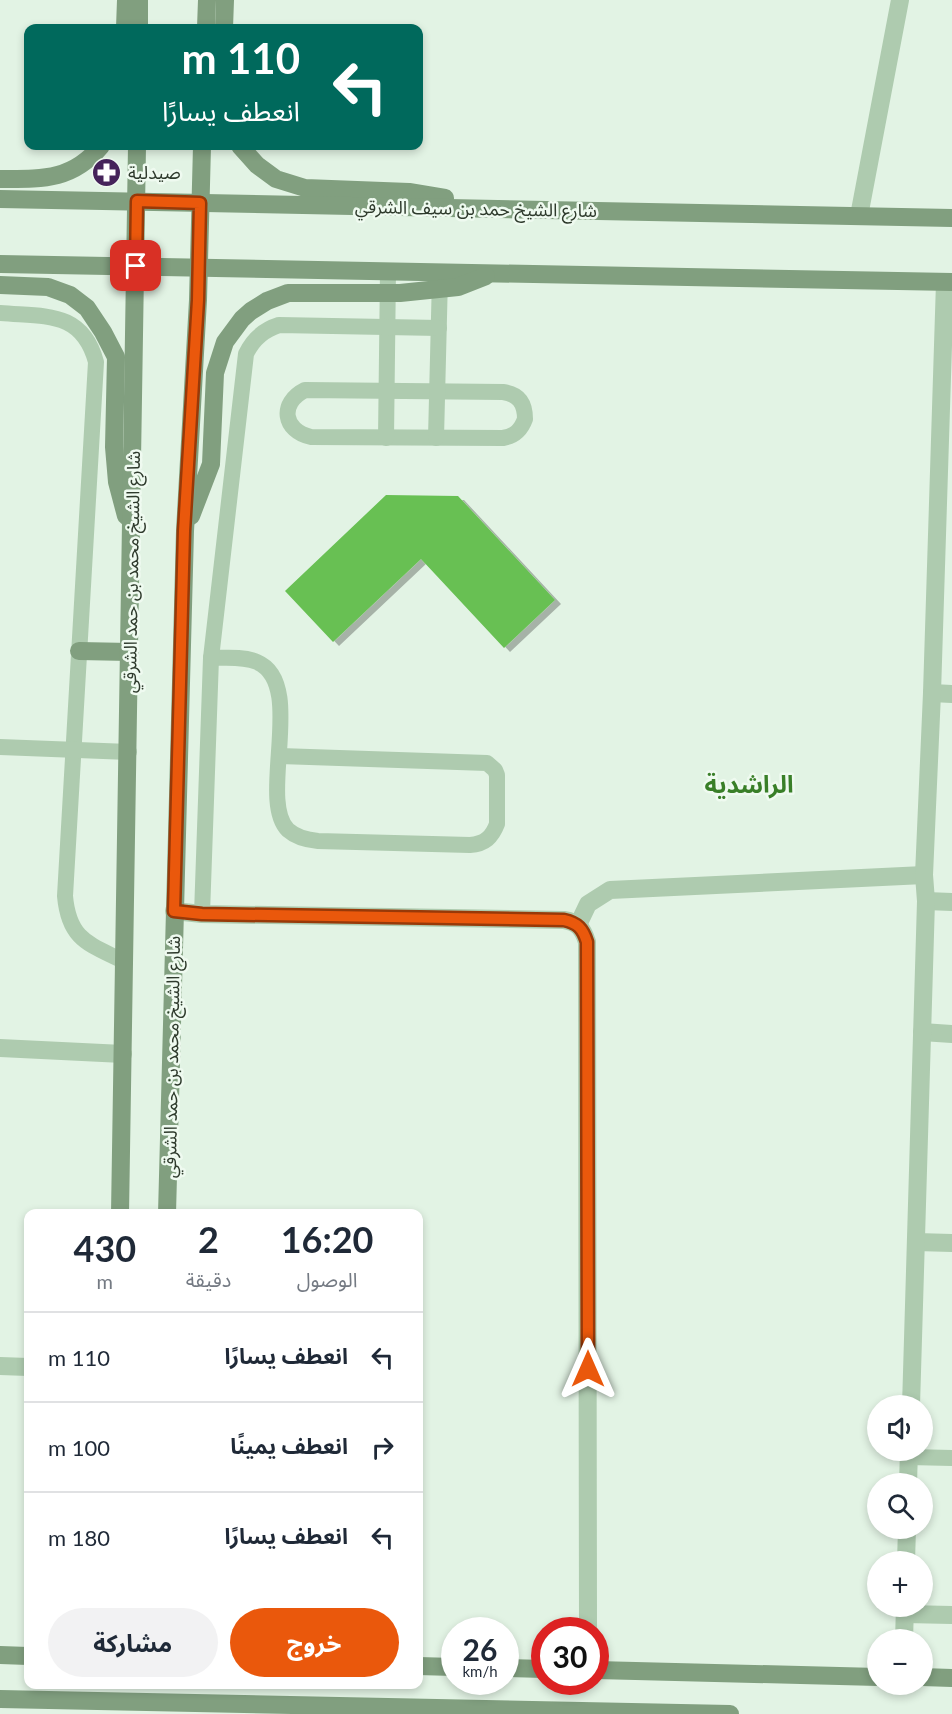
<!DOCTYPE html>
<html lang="ar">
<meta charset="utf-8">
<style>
body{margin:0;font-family:Lato,"Noto Sans Arabic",sans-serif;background:#f2f2f3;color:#1f2937;direction:rtl;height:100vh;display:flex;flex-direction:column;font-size:22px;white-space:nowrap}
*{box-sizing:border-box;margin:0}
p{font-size:20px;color:#747a83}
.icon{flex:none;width:33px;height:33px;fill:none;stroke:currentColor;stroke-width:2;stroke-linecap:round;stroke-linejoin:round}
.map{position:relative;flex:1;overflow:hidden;direction:ltr}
.details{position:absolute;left:24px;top:1209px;width:399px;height:480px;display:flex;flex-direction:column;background:#fff;border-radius:12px;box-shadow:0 3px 9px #0003;direction:rtl}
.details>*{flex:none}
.guide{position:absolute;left:24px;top:24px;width:399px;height:126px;border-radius:12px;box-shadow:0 3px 9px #0003;direction:rtl;background:#00695c;color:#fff;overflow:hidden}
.controls{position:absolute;left:867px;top:1395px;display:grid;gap:12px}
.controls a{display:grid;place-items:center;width:66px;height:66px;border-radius:50%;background:#fff;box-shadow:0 3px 9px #0003;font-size:30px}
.speed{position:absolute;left:441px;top:1617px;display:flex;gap:12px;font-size:30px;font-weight:700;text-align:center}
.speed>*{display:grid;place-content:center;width:78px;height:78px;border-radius:50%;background:#fff;box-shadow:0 3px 9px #0003;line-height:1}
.speed small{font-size:15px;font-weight:400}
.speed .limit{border:9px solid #d22;background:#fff;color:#111}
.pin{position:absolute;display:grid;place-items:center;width:51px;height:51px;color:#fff;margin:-26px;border-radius:12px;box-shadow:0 3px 9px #0006}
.me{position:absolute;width:66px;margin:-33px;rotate:0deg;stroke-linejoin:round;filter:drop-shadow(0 0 4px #0008)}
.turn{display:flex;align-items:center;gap:21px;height:126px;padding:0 24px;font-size:27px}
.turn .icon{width:78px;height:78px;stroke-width:2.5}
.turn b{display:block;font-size:42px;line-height:51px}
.eta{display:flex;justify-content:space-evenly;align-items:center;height:102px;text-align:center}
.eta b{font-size:36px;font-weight:700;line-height:42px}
.primary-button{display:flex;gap:12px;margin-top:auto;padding:12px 24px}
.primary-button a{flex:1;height:69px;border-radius:36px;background:#ea580c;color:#fff;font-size:24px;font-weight:700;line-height:69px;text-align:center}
.primary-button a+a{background:#f2f2f3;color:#1f2937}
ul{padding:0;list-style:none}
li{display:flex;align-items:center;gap:18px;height:90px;padding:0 24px;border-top:2px solid #e0e1e3}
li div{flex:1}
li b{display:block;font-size:22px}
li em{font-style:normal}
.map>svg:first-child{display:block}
.building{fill:#68c053;filter:url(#shadow)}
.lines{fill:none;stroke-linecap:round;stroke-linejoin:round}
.lane{stroke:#aecbaf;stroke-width:16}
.street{stroke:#aecbaf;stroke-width:18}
.secondary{stroke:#819f7f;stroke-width:18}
.route-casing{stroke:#983908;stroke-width:15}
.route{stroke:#ea580c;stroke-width:10}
.labels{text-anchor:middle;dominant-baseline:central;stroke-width:5;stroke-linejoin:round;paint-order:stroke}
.poi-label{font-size:18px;fill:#2e3a2c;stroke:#effaf0;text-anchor:start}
.street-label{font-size:18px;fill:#2e3a2c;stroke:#effaf0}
.district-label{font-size:24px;font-weight:bold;fill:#397f28;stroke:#effaf0}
</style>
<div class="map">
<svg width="952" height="1714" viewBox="0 0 952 1714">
<defs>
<filter id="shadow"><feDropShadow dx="6" dy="4" stdDeviation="0" flood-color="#0004"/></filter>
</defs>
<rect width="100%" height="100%" fill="#e2f3e4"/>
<!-- building -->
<path class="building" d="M386,495L458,496L555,600L504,648L421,559L333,642L285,591Z"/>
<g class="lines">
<!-- lane -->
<g class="lane">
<path d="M0,313C44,317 82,310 96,362L65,896C69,941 90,944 125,962"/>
<path d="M305,390L503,392C518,394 525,403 525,419C521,430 515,436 503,438L311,437C283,431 279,403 305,390Z"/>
<path d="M386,438L388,271"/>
<path d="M436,438L440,277"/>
<path d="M211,658C225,658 243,656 257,662C307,683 257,800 288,830C297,838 307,840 318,841L470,845C485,844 492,837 497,824V775L495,770L487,763L280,756"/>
<path d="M0,747L129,752"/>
<path d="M202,914L211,658L246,354C253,339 263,330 279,325L439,328"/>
<path d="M909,1457L952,1458"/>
</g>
<!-- street -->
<g class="street">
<path d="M859,216L900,0"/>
<path d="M932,693L952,694"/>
<path d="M926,901L952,902"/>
<path d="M174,911L202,914L564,920C578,922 583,929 587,942L588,1630"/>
<path d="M578,925L588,904L610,890L924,875"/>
<path d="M922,1032L952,1034"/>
<path d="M0,1048L123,1054"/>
<path d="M916,1242L952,1243"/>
<path d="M0,1366L28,1367"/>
<path d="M911,1406L926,901L924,875L932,693L945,282"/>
<path d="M908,1484L909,1450"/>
<path d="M906,1562L907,1528"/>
<path d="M905,1614L952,1615"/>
<path d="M904,1640L905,1606"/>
</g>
<!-- secondary -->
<g class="secondary">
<path d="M125,28L126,0"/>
<path d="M139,28V0"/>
<path d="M206,28L207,0"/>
<path d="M224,28L225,0"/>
<path d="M240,146L257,165L276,179L305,188L409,192L445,198"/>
<path d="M0,179C41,179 72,181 101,146"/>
<path d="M0,199L952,218"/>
<path d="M0,264L952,282"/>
<path d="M0,285L48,287L70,295L87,308L103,332L116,357L114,447L117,482L126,516"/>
<path d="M191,516L211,464L215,373L225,342L242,319L251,311L267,301L288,293H400L458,287L486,276"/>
<path d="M79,651L130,652"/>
<path d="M120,1214L137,146"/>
<path d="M167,1214L185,531L198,300L202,146"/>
<path d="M0,1655L28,1656"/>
<path d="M418,1666L454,1667"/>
<path d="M506,1668L544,1669"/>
<path d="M596,1670L878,1677"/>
<path d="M922,1677L952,1678"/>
<path d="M0,1699L730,1714"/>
</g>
</g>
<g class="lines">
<defs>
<path id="route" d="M136,266L137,201L200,203L198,300L184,531L174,911L202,914L564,920C578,923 583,929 587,942L588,1369"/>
</defs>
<!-- route casing -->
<use href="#route" class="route-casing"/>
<!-- route -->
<use href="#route" class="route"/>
</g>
<!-- icons -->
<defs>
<symbol id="pharmacy-disc" viewBox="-11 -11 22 22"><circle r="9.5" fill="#45235a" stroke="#effaf0"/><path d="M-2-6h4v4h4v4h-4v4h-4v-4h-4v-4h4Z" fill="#fff"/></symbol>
</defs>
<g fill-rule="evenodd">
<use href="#pharmacy-disc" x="90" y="156" width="33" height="33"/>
</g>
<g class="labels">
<!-- poi labels -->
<g class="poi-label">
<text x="128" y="172">صيدلية</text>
</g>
<!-- street labels -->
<g class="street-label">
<text transform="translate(476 208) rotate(1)">شارع الشيخ حمد بن سيف الشرقي</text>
<text transform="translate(131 572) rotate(-89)">شارع الشيخ محمد بن حمد الشرقي</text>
<text transform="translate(171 1057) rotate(-89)">شارع الشيخ محمد بن حمد الشرقي</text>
</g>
<!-- district labels -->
<g class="district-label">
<text x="749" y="783">الراشدية</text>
</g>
</g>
</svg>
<div class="controls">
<a><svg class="icon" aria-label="sound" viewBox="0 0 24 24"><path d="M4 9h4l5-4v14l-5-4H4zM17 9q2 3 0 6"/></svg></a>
<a><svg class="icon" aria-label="search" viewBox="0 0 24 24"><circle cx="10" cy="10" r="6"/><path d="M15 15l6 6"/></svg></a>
<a>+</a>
<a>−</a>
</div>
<div class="speed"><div>26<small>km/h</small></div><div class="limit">30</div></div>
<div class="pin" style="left:136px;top:266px;background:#d93025"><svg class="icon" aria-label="arrive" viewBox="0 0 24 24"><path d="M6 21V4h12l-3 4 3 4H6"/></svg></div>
<svg class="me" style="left:588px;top:1369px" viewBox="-20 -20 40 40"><path d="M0-17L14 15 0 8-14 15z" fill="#ea580c" stroke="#fff" stroke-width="4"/></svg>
<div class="guide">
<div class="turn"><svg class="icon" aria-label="left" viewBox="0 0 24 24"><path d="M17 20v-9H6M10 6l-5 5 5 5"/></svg><div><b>110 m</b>انعطف يسارًا</div></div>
</div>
<section class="details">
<div class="eta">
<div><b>16:20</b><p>الوصول</p></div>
<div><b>2</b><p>دقيقة</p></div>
<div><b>430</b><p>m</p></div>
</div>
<ul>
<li><svg class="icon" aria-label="left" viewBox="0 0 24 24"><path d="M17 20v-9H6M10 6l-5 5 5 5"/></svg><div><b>انعطف يسارًا</b></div><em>110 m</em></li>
<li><svg class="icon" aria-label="right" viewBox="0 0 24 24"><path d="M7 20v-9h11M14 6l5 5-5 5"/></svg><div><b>انعطف يمينًا</b></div><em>100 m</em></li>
<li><svg class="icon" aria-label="left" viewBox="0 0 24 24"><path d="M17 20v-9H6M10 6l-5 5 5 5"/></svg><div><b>انعطف يسارًا</b></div><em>180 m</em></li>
</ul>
<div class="primary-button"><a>خروج</a><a>مشاركة</a></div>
</section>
</div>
